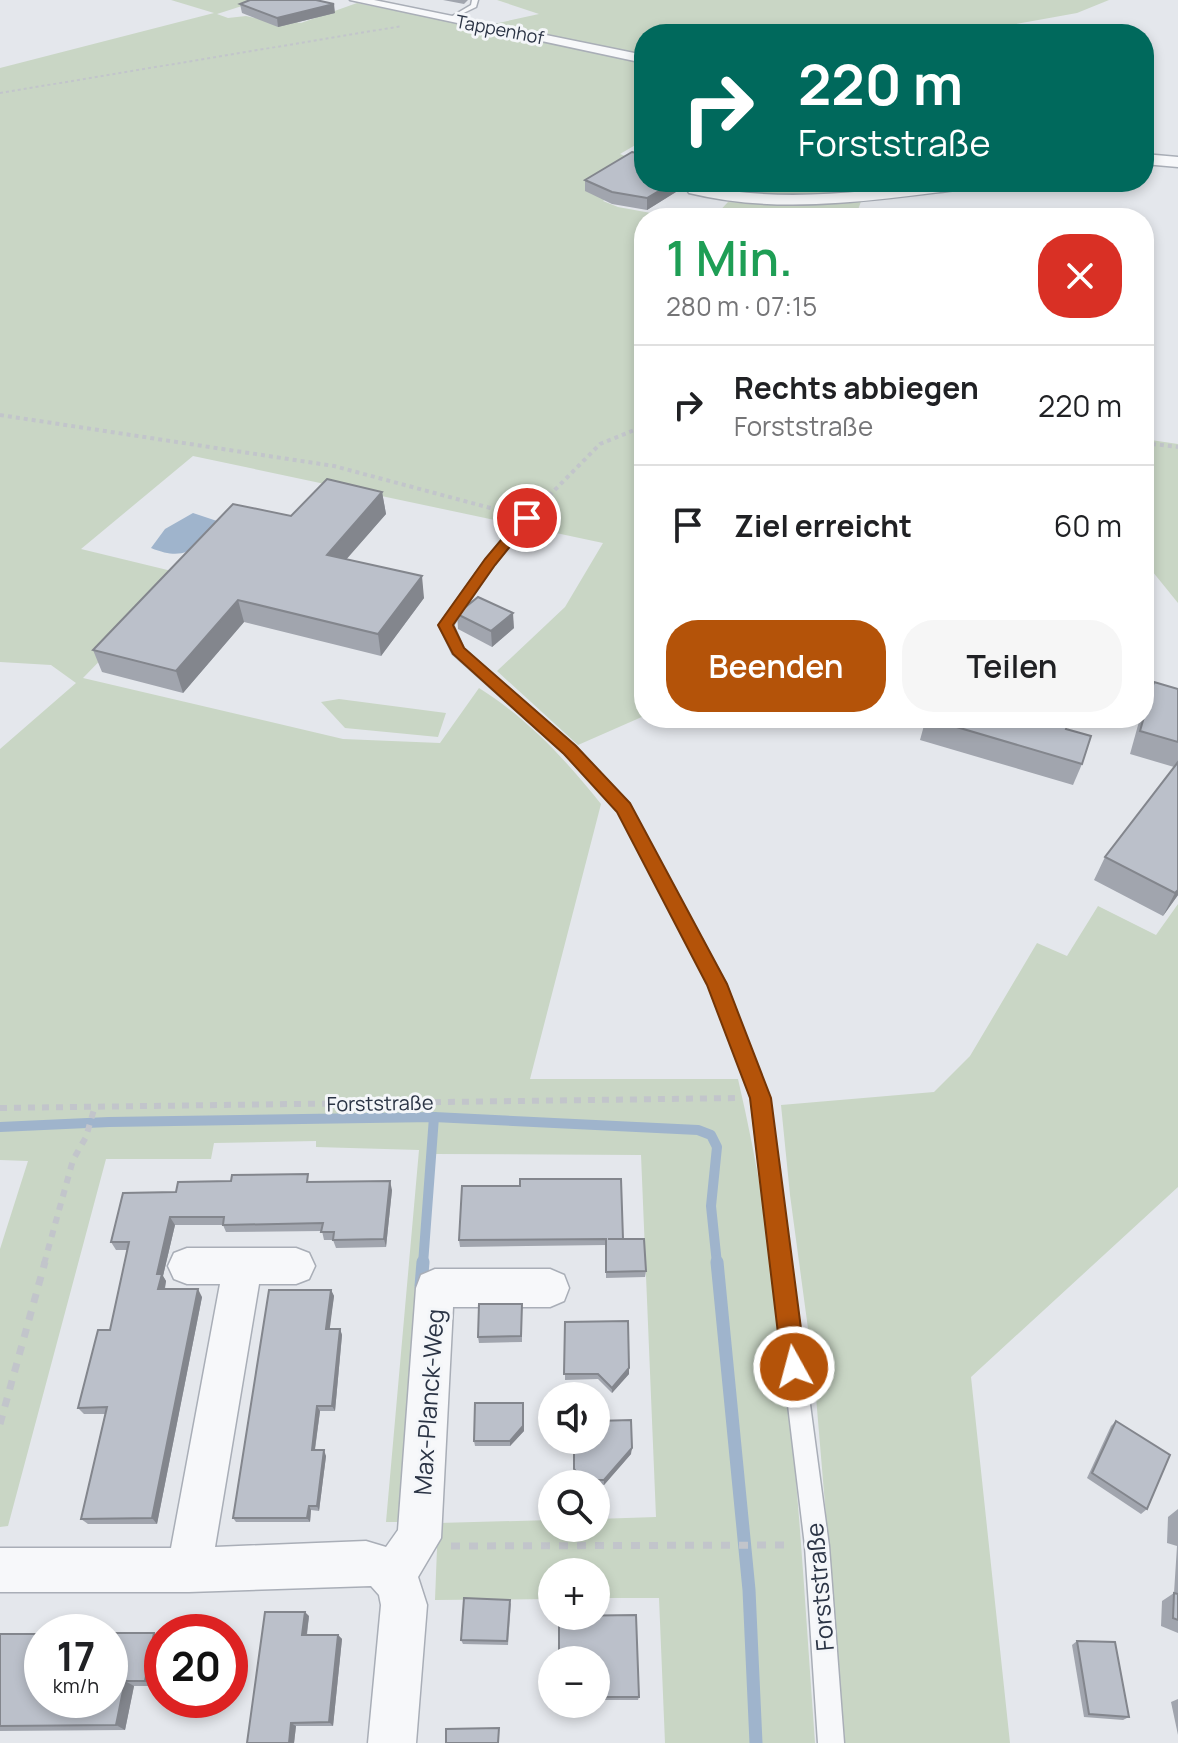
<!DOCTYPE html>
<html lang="de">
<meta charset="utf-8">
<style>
body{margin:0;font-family:Manrope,sans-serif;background:#f6f6f6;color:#202124;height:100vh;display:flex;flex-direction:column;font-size:30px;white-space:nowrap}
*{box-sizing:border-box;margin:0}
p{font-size:26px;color:#757577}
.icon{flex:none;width:44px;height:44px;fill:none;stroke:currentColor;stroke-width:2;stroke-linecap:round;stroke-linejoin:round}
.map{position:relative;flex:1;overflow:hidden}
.panel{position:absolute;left:634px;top:208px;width:520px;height:520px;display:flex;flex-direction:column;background:#fff;border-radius:32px;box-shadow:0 4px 12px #0003}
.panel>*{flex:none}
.top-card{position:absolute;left:634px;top:24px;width:520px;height:168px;border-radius:32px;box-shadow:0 4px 12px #0003;background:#00695c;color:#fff;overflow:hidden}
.buttons{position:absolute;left:538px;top:1382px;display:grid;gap:16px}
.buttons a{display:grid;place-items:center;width:72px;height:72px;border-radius:50%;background:#fff;box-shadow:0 4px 12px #0003;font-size:40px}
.speed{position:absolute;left:24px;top:1614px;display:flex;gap:16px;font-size:40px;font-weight:700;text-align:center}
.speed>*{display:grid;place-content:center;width:104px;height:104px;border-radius:50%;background:#fff;box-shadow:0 4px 12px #0003;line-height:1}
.speed small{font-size:20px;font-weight:400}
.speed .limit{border:12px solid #d22;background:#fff;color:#111}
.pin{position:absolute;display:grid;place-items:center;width:68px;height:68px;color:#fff;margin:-34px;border:4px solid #fff;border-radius:50%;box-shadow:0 2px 8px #0007}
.me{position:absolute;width:88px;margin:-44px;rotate:353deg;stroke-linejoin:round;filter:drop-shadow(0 0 6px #0008)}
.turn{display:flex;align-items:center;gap:28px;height:168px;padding:0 32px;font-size:36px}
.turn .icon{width:104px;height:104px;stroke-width:2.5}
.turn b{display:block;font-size:56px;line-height:68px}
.round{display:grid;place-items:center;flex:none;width:84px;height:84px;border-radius:32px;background:#f6f6f6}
.summary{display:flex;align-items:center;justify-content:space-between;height:136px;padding:0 32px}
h1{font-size:48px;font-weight:600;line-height:60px;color:#1e9e55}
.cta{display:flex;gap:16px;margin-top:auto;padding:16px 32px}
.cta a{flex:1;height:92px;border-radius:32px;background:#b45309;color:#fff;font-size:32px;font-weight:600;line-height:92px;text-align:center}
.cta a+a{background:#f6f6f6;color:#202124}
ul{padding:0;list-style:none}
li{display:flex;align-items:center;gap:24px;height:120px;padding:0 32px;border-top:2px solid #e0e0e0}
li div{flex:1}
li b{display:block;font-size:30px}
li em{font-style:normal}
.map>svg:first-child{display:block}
.green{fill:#c9d6c5}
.water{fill:#9fb4cc}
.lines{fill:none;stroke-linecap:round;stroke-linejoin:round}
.stream-far1{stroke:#9fb4cc;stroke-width:10}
.stream{stroke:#9fb4cc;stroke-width:13}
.service-casing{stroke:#a9aeb7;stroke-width:3}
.minor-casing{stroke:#a9aeb7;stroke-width:3}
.path-far3{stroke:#c2c5cb;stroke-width:2;stroke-dasharray:3 3;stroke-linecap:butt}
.path-far2{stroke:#c2c5cb;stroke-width:4;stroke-dasharray:4 4;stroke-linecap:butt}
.path-far1{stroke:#c2c5cb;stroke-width:6;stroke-dasharray:7 7;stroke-linecap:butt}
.path{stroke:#c2c5cb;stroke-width:7;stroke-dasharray:9 9;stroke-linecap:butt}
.service{fill:#f7f8fa;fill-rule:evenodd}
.minor{fill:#f7f8fa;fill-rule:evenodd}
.wall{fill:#a1a5ae}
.shaded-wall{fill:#83868d}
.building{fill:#bbc0ca;stroke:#83868d;stroke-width:2}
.route{fill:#b45309;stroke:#753606;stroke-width:2}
.labels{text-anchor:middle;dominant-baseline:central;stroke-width:6;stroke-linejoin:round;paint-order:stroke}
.far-street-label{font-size:18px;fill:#2b3445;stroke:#f4f6f9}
.street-label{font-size:20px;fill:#2b3445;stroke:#f4f6f9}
.near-street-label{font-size:24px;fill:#2b3445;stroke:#f4f6f9}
</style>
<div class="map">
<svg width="1178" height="1743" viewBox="0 0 1178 1743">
<rect width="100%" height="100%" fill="#e4e7ec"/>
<!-- green -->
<g class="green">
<path d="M171,0H261L217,14L228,18L246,16L260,19L269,17L301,23L357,3L644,61V140L620,154L633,159L631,178L603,201L618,207L678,218H644V716L578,745L497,671L565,607L603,543L193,456L81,549L184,574L83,678L343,739L440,743L479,688C527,718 566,760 601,804L530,1079H738C789,1297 799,1521 815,1743H665L659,1598H596V1572H552V1599L435,1600L438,1523L552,1520V1528H596V1519L656,1517L641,1155L434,1154L404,1522H386L419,1150L316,1147V1141L214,1143L211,1159H106L8,1526L0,1527V1249L28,1161L0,1160V749L76,683L51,665L0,662V68L214,13Z"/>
<path d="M497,0H1109L1077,13L1011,25L975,24L955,34H644V56L489,25L539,14Z"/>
<path d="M727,182H961L788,198L734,191Z"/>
<path d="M863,196L855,218H713L728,202L775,204Z"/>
<path d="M1144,439L1178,444V603L1144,561Z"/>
<path d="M339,699L446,713L438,737L345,728L321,702Z"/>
<path d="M1178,904V1187L971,1377L1010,1743H845L814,1373L790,1195L781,1105L934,1092L970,1056L1037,943L1067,956L1098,906L1156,935Z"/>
</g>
<!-- water -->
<path class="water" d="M193,513L217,521C196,547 188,563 151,548L165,529Z"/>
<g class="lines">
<!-- stream-far1 -->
<g class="stream-far1">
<path d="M0,1127L109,1122L434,1117L698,1130L711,1135L717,1147L711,1206L717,1264"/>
<path d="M423,1264L434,1117"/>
</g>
<!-- stream -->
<g class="stream">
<path d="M717,1262L749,1590L756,1743"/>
<path d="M421,1286L423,1262"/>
</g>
<defs>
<g id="service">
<path d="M472,0H478L476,7L449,20V18L471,5Z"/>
<path d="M527,514L533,518L494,565L453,625L464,649L575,746L629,804L726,984L769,1098L829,1546L844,1743H818L805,1546L751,1098L709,984L618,811L565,754L453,654L439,625L486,559L523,515Z"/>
</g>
<g id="minor">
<path d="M350,0H374L644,55V63Z"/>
<path d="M1144,154L1178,157V167L1144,164Z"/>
<path d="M941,182H990L982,187C884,198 787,217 689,193L687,190L695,185C778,203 858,193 941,182Z"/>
<path d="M187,1248H296L309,1253L315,1266L309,1279L296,1284H259L215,1547L366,1541L386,1547L398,1530L416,1288L421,1275L435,1269H550L564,1275L569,1288L564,1301L550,1307H453L441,1538L418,1577L427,1605L416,1743H368L381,1605L379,1595L371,1586L189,1592H0V1548H171L220,1284H187L174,1279L168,1266L174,1253Z"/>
</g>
</defs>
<!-- service casing -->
<use href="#service" class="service-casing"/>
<!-- minor casing -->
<use href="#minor" class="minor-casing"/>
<!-- path-far3 -->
<path class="path-far3" d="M0,93L402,26"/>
<!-- path-far2 -->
<g class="path-far2">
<path d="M0,415L334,466L509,513"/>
<path d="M1144,443L1178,447"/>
<path d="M538,507L600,444L644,426"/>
</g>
<!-- path-far1 -->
<g class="path-far1">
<path d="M0,1108L739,1098"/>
<path d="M44,1264L73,1160L86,1137L95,1106"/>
</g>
<!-- path -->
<g class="path">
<path d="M0,1424L45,1262"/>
<path d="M451,1546L793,1545"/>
</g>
<!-- service -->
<use href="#service" class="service"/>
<!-- minor -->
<use href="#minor" class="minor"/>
</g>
<!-- wall -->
<g class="wall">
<path d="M443,0H468L464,4Z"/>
<path d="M240,4L335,13L278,27L242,13Z"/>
<path d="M641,154L692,182L647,210L612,204L585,191V180Z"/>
<path d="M382,492L386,514L346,559L424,598L381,656L244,622L183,693L102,672L93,650L291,516Z"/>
<path d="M457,614L514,628L492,647L458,629Z"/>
<path d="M1154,682L1178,689V895L1163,916L1094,880L1105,857L1174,767L1130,754L1140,718H1144V705Z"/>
<path d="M926,718L1066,729L1082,764L1073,785L920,740Z"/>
<path d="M311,1182L392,1190L386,1247L336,1248L333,1240H324L322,1231L226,1232L223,1225H175L163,1276L166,1281L165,1289L202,1297L157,1524H88L81,1519L105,1414H84L78,1408L110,1330L128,1250H116L111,1242L176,1192Z"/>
<path d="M623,1239L646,1271L645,1277L606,1278V1245L460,1247L459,1240Z"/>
<path d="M331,1290L334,1296L329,1329H340L342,1335L335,1411H320L315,1450L326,1456L319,1511L311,1510L310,1522H236L233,1518Z"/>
<path d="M522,1310V1342L479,1343L478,1337Z"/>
<path d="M565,1322L629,1374L612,1393L598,1379L565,1380Z"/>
<path d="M523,1403L524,1431L510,1446H475L474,1441Z"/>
<path d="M1116,1421L1147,1509L1141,1514L1087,1478L1111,1426Z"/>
<path d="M574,1440L631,1454L604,1485L583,1484L574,1474Z"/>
<path d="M1178,1509V1633L1161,1626L1162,1601L1174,1593L1177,1546L1167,1543L1168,1517Z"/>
<path d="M511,1603L508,1645L463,1644L461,1640Z"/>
<path d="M309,1616L307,1635H338L342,1639L333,1726H296L294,1743H247Z"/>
<path d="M110,1633L154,1686H134L125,1730L0,1731V1634Z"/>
<path d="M1077,1641L1129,1717L1123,1720L1084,1717L1072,1645Z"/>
<path d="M596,1660L639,1697L638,1700H596Z"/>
<path d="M1178,1699V1735L1171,1702Z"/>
</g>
<!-- shaded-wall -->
<g class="shaded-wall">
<path d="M334,4L335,13L278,27L277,18Z"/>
<path d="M674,182H692L647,210V198Z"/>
<path d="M382,492L386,514L331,577L327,555Z"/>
<path d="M422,576L424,598L381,656L378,634Z"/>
<path d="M238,600L244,622L183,693L176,671Z"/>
<path d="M513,613L514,628L492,647L491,631Z"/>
<path d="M1178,890V895L1163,916L1175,893Z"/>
<path d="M390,1181L392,1190L386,1247L384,1239Z"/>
<path d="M170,1217L175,1225L163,1276L166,1281L163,1297L158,1289L157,1274Z"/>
<path d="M198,1289L202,1297L157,1524L152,1518Z"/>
<path d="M331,1290L334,1296L329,1335L326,1329Z"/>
<path d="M340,1329L342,1335L335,1411L332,1406Z"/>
<path d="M629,1368V1374L612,1393V1388Z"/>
<path d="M523,1403L524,1431L510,1446V1441Z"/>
<path d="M317,1406L320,1411L314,1455L312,1450Z"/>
<path d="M632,1448L631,1454L604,1485V1480Z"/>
<path d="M324,1450L326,1456L319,1511L317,1506Z"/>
<path d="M309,1506L311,1510L310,1522L307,1518Z"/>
<path d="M305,1612L309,1616L306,1639L302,1635Z"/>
<path d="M154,1633L162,1639V1643L154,1686L145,1681Z"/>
<path d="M338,1635L342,1639L333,1726L329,1722Z"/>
<path d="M125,1681L134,1686L125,1730L116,1725Z"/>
<path d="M291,1723L296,1726L294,1743H289Z"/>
</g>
<!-- building -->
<g class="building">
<path d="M250,0H316L334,4L277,18L240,4Z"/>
<path d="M632,152L641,154L644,153V182H674L647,198L612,192L585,180Z"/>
<path d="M327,479L382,492L327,555L422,576L378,634L238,600L176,671L93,650L233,504L291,516Z"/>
<path d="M478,597L513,613L491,631L457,614Z"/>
<path d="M1154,682L1178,689V742L1140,731Z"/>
<path d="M926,718H1070L1066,729L1091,736L1082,764Z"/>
<path d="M1178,762V890L1175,893L1105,857Z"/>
<path d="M308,1174L307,1182L390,1181L384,1239L333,1240L334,1232H321L323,1223L223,1225L224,1217H170L157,1274H162L158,1289H198L152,1518L81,1519L107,1407L78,1408L98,1330H110L129,1242H111L123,1193L176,1192L178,1182L231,1181L232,1175Z"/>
<path d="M520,1179H621L623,1239H608H644L646,1271L606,1272V1239L459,1240L462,1186H520Z"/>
<path d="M269,1290H331L326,1329H340L332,1406H317L312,1450H324L317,1506H309L307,1518H233Z"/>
<path d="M479,1304H522L521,1336L478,1337Z"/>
<path d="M628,1321L629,1368L612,1388L598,1374H564L565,1322Z"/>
<path d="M475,1403H523V1426L510,1441H474Z"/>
<path d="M631,1420L632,1448L604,1480H583L574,1469V1440H596V1421Z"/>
<path d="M1116,1421L1170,1455L1147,1509L1092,1473Z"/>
<path d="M1174,1593L1178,1594V1620L1173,1618Z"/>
<path d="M464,1598L510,1600L507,1641L461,1640Z"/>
<path d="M265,1612H305L302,1635H338L329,1722L291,1723L289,1743H247Z"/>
<path d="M636,1615L639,1697H596V1660H559V1616Z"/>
<path d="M110,1633H154L145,1681H125L116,1725L0,1726V1634H42V1700H110Z"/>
<path d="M1077,1641L1115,1642L1129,1717L1089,1714Z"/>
<path d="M499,1728L498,1743H446V1729Z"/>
</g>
<!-- route -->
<path class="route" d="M527,514L533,518L495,565L453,625L464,648L576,746L630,803L727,984L771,1098L806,1367L803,1375L794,1379L786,1375L782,1367L750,1098L707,985L617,812L564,754L453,654L438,625L485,559L522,515Z"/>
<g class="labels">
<!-- far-street labels -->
<g class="far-street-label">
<text transform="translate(500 29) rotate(11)">Tappenhof</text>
</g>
<!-- street labels -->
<g class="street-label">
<text transform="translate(380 1103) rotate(-1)">Forststraße</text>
</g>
<!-- near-street labels -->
<g class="near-street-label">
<text transform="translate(428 1402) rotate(-86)">Max-Planck-Weg</text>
<text transform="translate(819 1587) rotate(-95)">Forststraße</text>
</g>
</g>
</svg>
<div class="buttons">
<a><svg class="icon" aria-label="sound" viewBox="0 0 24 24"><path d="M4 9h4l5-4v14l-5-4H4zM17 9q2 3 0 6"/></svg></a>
<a><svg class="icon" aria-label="search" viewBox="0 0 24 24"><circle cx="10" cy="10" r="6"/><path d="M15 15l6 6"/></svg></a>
<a>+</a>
<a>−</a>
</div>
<div class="speed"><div>17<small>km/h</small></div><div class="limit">20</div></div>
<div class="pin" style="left:527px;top:518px;background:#d93025"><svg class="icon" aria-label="arrive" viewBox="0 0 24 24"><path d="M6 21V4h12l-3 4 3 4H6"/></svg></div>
<svg class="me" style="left:794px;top:1367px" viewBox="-20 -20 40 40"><circle r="17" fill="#b45309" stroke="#fff" stroke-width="3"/><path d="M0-11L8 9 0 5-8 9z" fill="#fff"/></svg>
<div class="top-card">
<div class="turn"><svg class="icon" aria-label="right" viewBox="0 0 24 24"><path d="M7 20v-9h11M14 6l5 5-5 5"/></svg><div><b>220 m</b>Forststraße</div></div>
</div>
<section class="panel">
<div class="summary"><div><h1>1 Min.</h1><p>280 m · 07:15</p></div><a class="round" style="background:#d93025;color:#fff"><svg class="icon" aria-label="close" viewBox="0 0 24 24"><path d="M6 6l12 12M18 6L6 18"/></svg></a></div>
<ul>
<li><svg class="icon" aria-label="right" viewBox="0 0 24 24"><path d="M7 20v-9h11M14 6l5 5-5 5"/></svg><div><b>Rechts abbiegen</b><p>Forststraße</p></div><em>220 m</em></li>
<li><svg class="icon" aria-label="arrive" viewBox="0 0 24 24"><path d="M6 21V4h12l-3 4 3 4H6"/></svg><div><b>Ziel erreicht</b></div><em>60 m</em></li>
</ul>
<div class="cta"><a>Beenden</a><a>Teilen</a></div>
</section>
</div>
